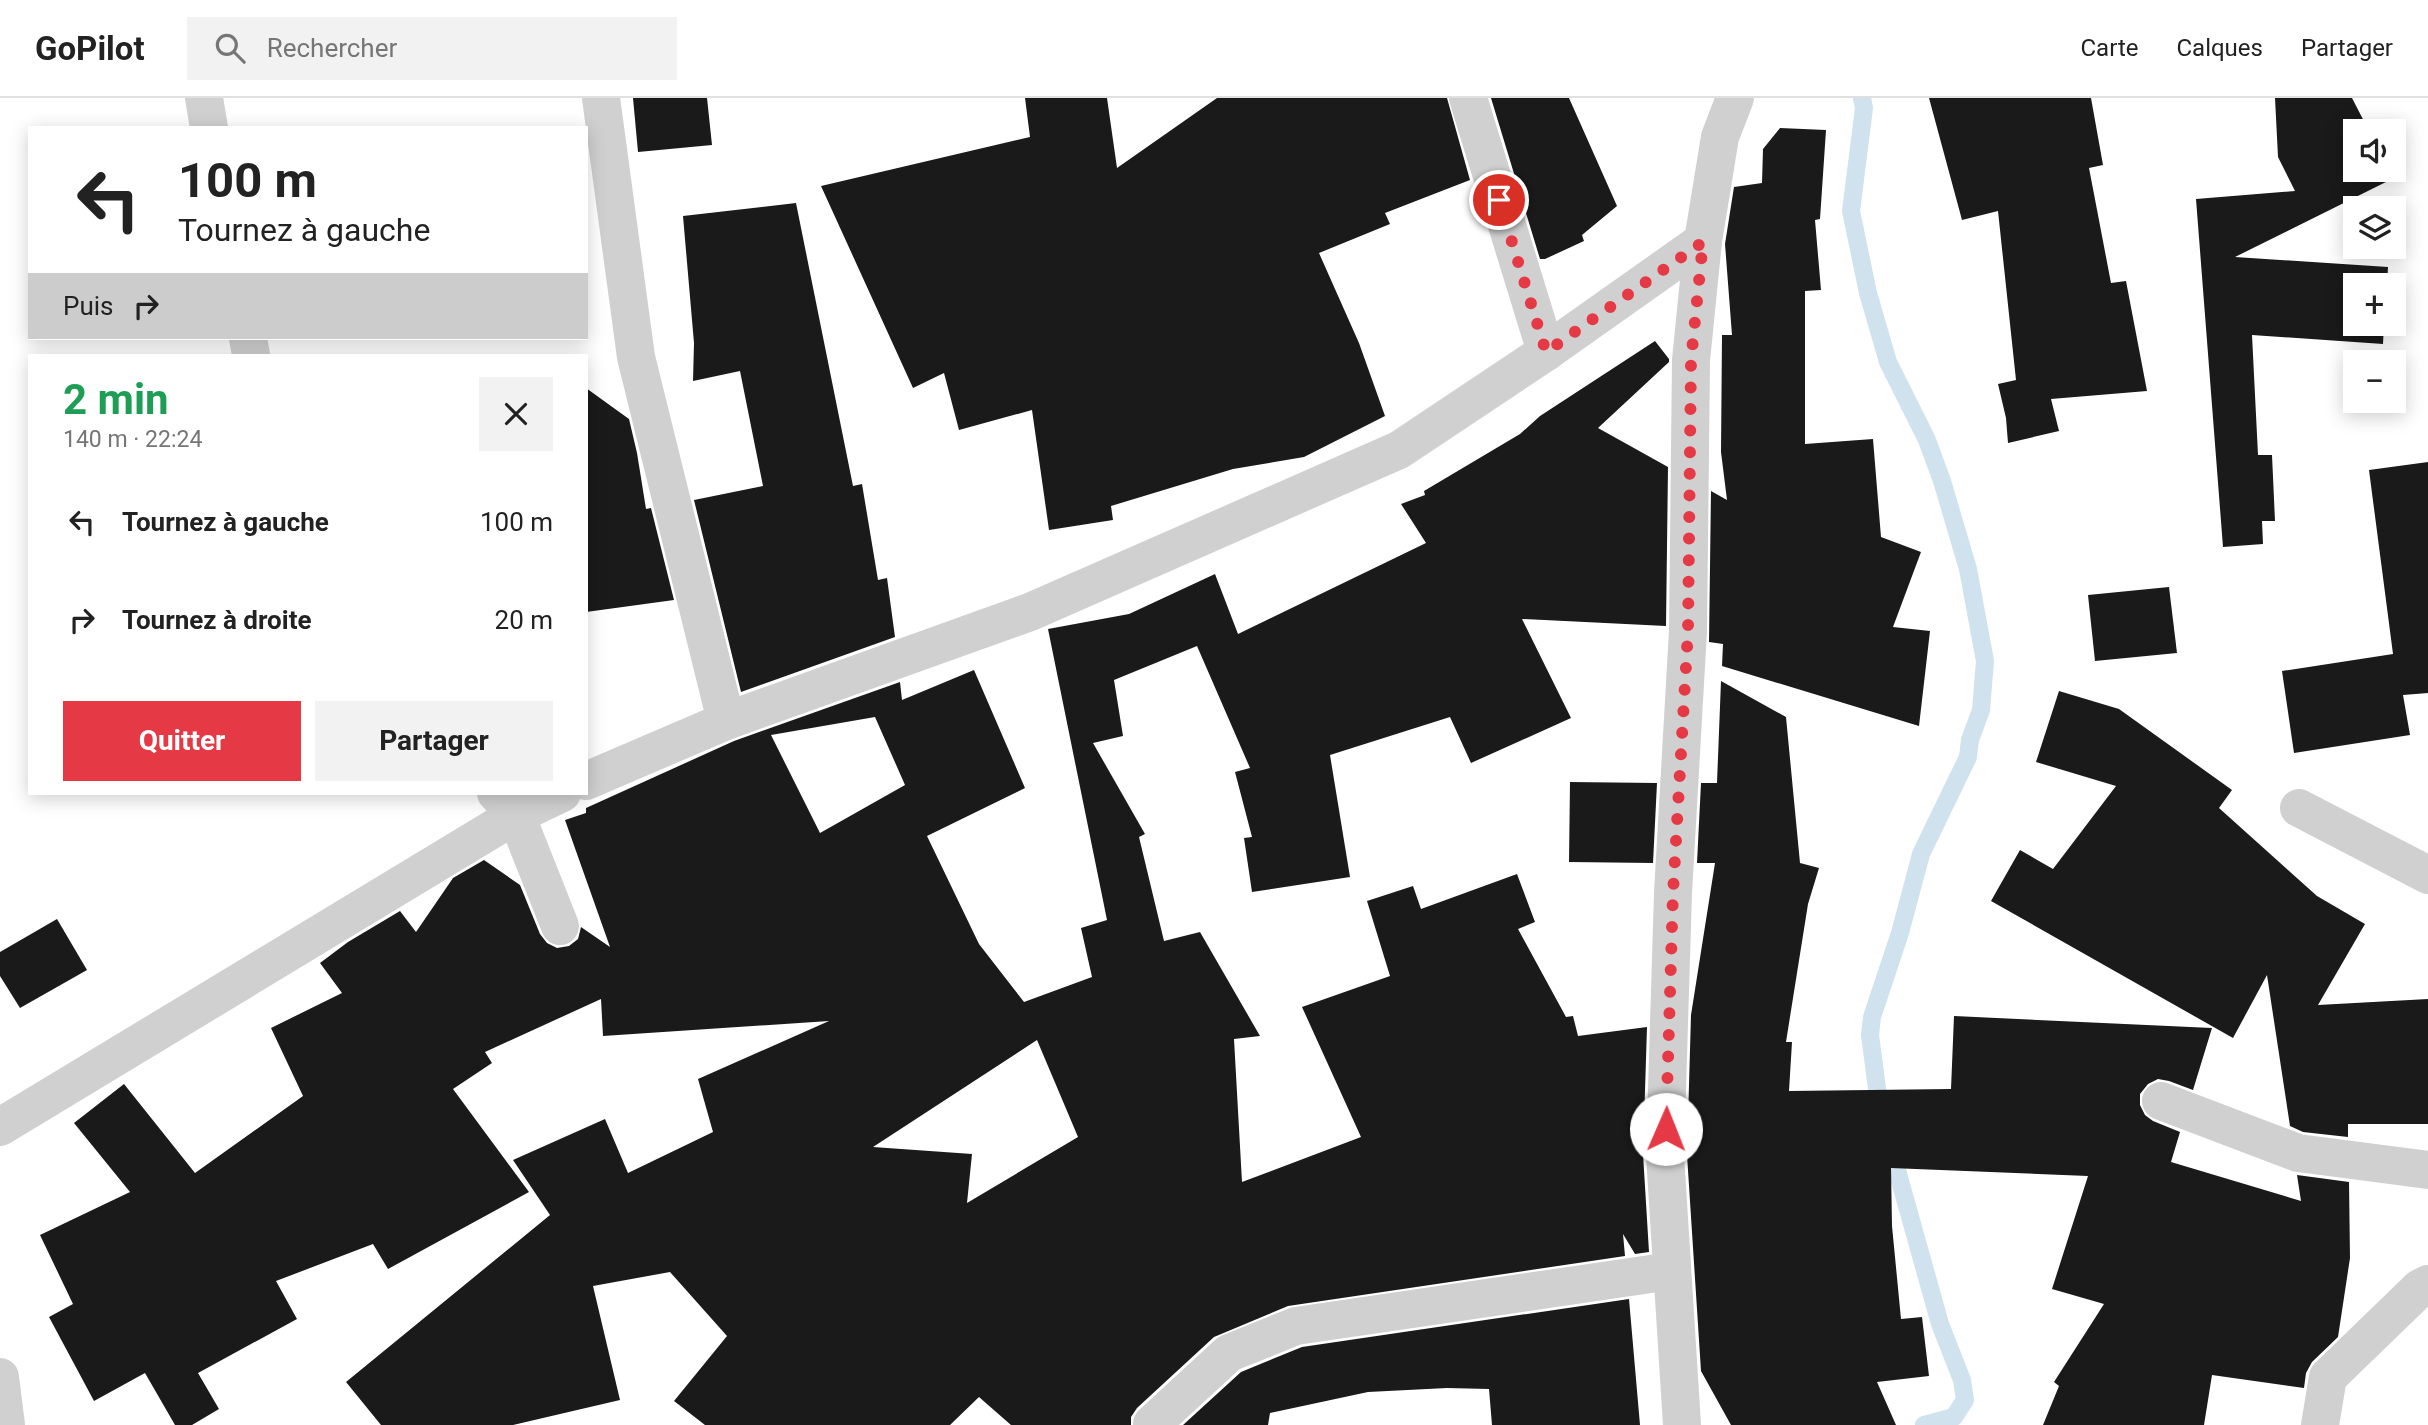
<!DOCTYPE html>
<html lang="fr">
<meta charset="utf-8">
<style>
body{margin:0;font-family:Roboto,sans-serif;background:#f2f2f2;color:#222;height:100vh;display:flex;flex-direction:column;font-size:26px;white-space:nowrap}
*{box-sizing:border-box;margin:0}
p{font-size:23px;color:#767676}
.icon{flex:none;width:38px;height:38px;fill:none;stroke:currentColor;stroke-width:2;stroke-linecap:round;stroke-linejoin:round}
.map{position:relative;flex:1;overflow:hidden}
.drawer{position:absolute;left:28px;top:256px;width:560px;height:441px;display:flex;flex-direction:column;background:#fff;border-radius:0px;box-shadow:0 4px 18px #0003}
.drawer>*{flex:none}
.top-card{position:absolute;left:28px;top:28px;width:560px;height:214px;border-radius:0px;box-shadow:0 4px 18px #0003;background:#fff;color:#222;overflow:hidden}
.buttons{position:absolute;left:2343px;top:21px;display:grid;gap:14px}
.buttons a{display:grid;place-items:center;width:63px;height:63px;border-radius:0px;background:#fff;box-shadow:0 4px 18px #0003;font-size:35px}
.pin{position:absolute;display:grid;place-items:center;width:60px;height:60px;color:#fff;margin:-30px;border:4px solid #fff;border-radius:50%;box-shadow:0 2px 7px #0007}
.me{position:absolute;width:77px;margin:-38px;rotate:1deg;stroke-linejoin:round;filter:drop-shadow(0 0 5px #0008)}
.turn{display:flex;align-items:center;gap:24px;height:147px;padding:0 35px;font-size:32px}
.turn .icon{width:91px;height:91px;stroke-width:2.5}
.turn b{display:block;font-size:49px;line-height:60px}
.then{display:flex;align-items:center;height:66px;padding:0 35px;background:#0003;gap:14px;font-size:26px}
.round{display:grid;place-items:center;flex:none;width:74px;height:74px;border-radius:0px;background:#f2f2f2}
.headline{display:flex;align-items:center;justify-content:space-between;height:119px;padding:0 35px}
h1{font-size:42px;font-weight:700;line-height:52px;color:#1e9e55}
.action{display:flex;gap:14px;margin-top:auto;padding:14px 35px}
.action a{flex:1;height:80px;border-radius:0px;background:#e63946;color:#fff;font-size:28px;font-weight:700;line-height:80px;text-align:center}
.action a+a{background:#f2f2f2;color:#222}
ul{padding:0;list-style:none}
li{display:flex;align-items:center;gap:21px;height:98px;padding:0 35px}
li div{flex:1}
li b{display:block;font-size:26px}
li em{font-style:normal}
header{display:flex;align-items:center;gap:42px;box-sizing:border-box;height:98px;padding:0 35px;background:#fff;border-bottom:2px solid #e0e0e0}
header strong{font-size:33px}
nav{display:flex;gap:38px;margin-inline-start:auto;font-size:24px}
.search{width:490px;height:63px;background:#f2f2f2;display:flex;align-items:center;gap:18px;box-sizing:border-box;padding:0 24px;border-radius:0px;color:#767676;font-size:26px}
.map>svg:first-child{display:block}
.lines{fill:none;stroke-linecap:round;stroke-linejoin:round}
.stream{stroke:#cfe2ee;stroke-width:18}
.building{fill:#1a1a1a;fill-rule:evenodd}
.minor{stroke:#d0d0d0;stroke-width:38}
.route{stroke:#e63946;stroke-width:12;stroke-dasharray:0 21.6}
</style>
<header>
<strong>GoPilot</strong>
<div class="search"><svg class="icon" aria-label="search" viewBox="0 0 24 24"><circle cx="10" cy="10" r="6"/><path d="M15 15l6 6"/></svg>Rechercher</div>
<nav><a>Carte</a><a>Calques</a><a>Partager</a></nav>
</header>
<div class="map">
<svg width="2428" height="1327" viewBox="0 0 2428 1327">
<rect width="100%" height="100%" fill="#fff"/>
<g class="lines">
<!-- stream -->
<g class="stream">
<path d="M1862,0L1864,10L1851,113L1868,195L1888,264L1927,342L1942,383L1968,471L1985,563L1981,612L1970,642L1968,659L1921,756L1900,835L1872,919L1870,937L1880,1013"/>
<path d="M1890,1047L1940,1226L1962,1282L1965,1302L1954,1319L1924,1327"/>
</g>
</g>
<!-- building -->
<g class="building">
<path d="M633,0H707L712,47L638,54Z"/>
<path d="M1025,0H1107L1117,70L1217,0H1447L1470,82L1385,115L1390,126L1319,155L1359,245L1385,318L1304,359L1233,371L1111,408L1113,422L1049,432L1032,312L959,332L944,275L913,290L821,88L1030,39Z"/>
<path d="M1491,0H1569L1617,108L1582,137L1584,143L1545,161H1540Z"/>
<path d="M1929,0H2091L2103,67L2089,70L2111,185L2126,183L2147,293L2051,301L2059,333L2008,345L2006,320L1998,286L2016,282L1998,113L1962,122Z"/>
<path d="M2275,0H2352L2369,33H2356V72H2388L2392,81L2235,159L2388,169L2387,187H2356V226H2384L2383,246L2252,237L2258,357H2272L2275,423H2262L2263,446L2223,449L2196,101L2295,93L2278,59Z"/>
<path d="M1780,30L1826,32L1820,121L1815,122L1821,192L1805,193V346L1873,341L1881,439L1921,454L1893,529L1930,533L1919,628L1722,568L1723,546L1709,544L1711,393L1727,402L1721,354L1722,237H1732L1725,146L1734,89L1762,85L1763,51Z"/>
<path d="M796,105L853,388L862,386L878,482L887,480L895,539L741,594L694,402L763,388L740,273L693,283L694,245L683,118Z"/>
<path d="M1655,243L1669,261V264L1598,330L1668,369L1666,528L1522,521L1571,620L1471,665L1450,619L1330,657L1350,779L1252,794L1244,740L1252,739L1235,674L1250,670L1197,548L1114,582L1123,638L1093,645L1145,736L1139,739L1164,843L1200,834L1260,938L1234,941L1242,1084L1361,1039L1302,909L1390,878L1367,803L1413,788L1421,811L1517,776L1535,824L1518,831L1566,919L1573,918L1578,938L1647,929L1643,1056L1649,1154L1635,1156L1623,1136L1625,1158L1288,1208L1214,1239L1137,1310L1131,1319V1327H1011L979,1299L950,1327H705L674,1303L727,1238L670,1174L593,1188L620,1302L513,1327H381L346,1284L550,1117L513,1062L605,1021L628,1075L713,1034L698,981L829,923L603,938L601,901L485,954L492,965L453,991L529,1094L388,1171L373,1146L276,1183L297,1221L198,1275L219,1311L192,1327H175L145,1275L94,1303L49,1219L73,1206L40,1137L130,1094L74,1025L124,986L195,1075L303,998L271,930L342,895L320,865L348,844L400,813L416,834L453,780L484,762L520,787L540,836L547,845L557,850L569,848L578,841L581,829L610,849L565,722L586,715V710L734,643L900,584L902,602L974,572L1025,690L927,738L979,846L1024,904L1092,879L1081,830L1107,822L1048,531L1129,516L1215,476L1238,536L1426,445L1401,406L1425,397L1424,393L1520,336L1540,318ZM875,619L905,687L820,735L771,637ZM1037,942L1078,1039L967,1105L972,1056L873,1049Z"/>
<path d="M586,290L629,321L637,355L646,411L651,410L674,502L586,514Z"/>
<path d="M2428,364V595L2403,597L2410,637L2294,655L2282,573L2393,556L2369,372Z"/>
<path d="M2169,489L2177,555L2095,563L2088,497Z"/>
<path d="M1721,583L1786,619L1800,765L1819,770L1808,806L1786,944H1792L1789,993L1951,991L1954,918L2212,930L2193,992L2169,983L2158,981L2148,986L2140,996V1007L2145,1017L2153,1023L2180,1034L2171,1064L2301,1103L2297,1077L2349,1084L2350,1160L2338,1239L2312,1264L2306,1275L2304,1290L2212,1277L2204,1327H2043L2059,1288L2054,1284L2104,1206L2052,1191L2088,1078L1891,1070L1892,1128L1901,1221L1922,1219L1929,1278L1877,1284L1896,1327H1731L1701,1273L1687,1057L1691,917L1715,765H1697L1701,685H1717Z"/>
<path d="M2059,593L2119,611L2232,692L2219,710L2317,798L2365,826L2318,907L2428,901V1026H2348V1039L2303,1034L2290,1028L2267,877L2233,940L1991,803L2020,752L2053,771L2116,688L2036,664Z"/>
<path d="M1570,684L1657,685L1653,765L1569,764Z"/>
<path d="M57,821L87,872L20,910L0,878V854Z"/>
<path d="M1629,1201L1640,1327H1492L1489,1291L1447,1290L1368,1294L1270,1315L1268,1327H1183L1241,1274L1302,1249Z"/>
</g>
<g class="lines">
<!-- minor -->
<g class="minor">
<path d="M204,0L209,30"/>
<path d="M601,0L636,259L726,623"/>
<path d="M1468,0L1546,254"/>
<path d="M248,240L251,257"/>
<path d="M586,683L726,623L1030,514L1399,352L1546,254L1703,143"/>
<path d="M496,695L516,717L560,828"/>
<path d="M2299,710L2428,777"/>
<path d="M2161,1003L2298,1055L2428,1072"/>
<path d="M0,1029L516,717L562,695"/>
<path d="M0,1279L6,1327"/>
<path d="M1152,1326L1229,1255L1296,1228L1671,1173"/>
<path d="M1682,1327L1665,1057L1673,795L1688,533L1691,262L1703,143L1720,39L1735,0"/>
<path d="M2320,1327L2328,1279L2420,1190L2428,1186"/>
</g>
</g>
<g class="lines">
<!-- route -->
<path class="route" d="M1499,102L1546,254L1703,144L1691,262L1688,533L1673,795L1666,1031"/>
</g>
</svg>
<div class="buttons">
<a><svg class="icon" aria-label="sound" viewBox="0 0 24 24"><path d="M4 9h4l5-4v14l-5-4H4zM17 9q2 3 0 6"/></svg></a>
<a><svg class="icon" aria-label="layers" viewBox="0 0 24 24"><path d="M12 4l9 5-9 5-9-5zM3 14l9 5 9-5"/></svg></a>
<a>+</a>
<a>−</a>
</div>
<div class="pin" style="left:1499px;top:102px;background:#d93025"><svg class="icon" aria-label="arrive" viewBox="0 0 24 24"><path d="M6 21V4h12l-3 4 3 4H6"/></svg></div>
<svg class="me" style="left:1666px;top:1031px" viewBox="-20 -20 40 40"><circle r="19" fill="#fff"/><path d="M0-13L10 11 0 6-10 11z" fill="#e63946"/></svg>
<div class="top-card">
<div class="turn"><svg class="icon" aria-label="left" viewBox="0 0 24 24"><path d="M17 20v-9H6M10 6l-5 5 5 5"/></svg><div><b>100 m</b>Tournez à gauche</div></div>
<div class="then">Puis<svg class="icon" aria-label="right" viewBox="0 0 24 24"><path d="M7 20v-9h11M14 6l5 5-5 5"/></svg></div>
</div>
<section class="drawer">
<div class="headline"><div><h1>2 min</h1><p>140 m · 22:24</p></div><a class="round"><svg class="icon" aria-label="close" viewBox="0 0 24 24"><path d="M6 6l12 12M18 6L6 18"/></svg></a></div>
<ul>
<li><svg class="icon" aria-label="left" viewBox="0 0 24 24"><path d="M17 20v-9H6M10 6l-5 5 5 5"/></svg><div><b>Tournez à gauche</b></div><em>100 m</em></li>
<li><svg class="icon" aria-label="right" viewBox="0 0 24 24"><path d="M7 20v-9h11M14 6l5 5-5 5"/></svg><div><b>Tournez à droite</b></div><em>20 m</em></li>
</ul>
<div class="action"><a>Quitter</a><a>Partager</a></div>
</section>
</div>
